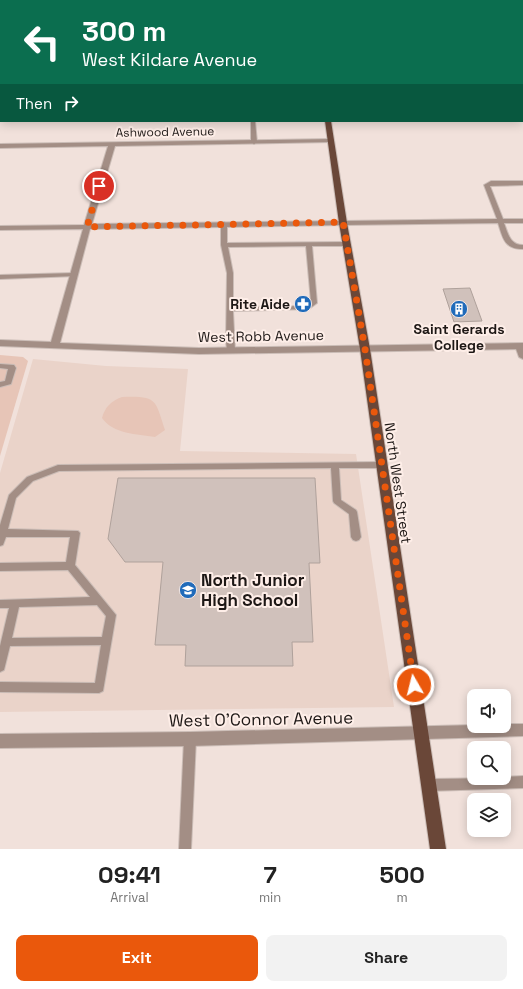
<!DOCTYPE html>
<style>
body{margin:0;font-family:"Space Grotesk",sans-serif;background:#f2f2f2;color:#222;height:100vh;display:flex;flex-direction:column;font-size:15px;white-space:nowrap}
*{box-sizing:border-box;margin:0}
p{font-size:13px;color:#767676}
.icon{flex:none;width:22px;height:22px;fill:none;stroke:currentColor;stroke-width:2;stroke-linecap:round;stroke-linejoin:round}
.map{position:relative;height:849px;overflow:hidden}
.drawer{display:flex;flex-direction:column;background:#fff;flex:1}
.drawer>*{flex:none}
.guide{position:absolute;left:0px;top:0px;width:523px;height:122px;box-shadow:0 2px 10px #0003;background:#0b6e4f;color:#fff;overflow:hidden}
.tools{position:absolute;left:467px;top:689px;display:grid;gap:8px}
.tools a{display:grid;place-items:center;width:44px;height:44px;border-radius:8px;background:#fff;box-shadow:0 2px 10px #0003;font-size:20px}
.pin{position:absolute;display:grid;place-items:center;width:34px;height:34px;color:#fff;margin:-17px;border:2px solid #fff;border-radius:50%;box-shadow:0 1px 4px #0007}
.me{position:absolute;width:44px;margin:-22px;rotate:352deg;stroke-linejoin:round;filter:drop-shadow(0 0 3px #0008)}
.turn{display:flex;align-items:center;gap:14px;height:84px;padding:0 16px;font-size:18px}
.turn .icon{width:52px;height:52px;stroke-width:2.5}
.turn b{display:block;font-size:28px;line-height:34px}
.then{display:flex;align-items:center;height:38px;padding:0 16px;background:#0003;gap:8px;font-size:15px}
.eta{display:flex;justify-content:space-evenly;align-items:center;height:68px;text-align:center}
.eta b{font-size:24px;font-weight:700;line-height:28px}
.action{display:flex;gap:8px;margin-top:auto;padding:8px 16px}
.action a{flex:1;height:46px;border-radius:8px;background:#ea580c;color:#fff;font-size:16px;font-weight:700;line-height:46px;text-align:center}
.action a+a{background:#f2f2f2;color:#222}
.map>svg:first-child{display:block}
.built{fill:#ead3c9}
.green{fill:#e7c5b7}
.building{fill:#d0c1bb;stroke:#afa19b}
.lines{fill:none;stroke-linecap:round;stroke-linejoin:round}
.service-casing{stroke:#cbbdb7;stroke-width:2}
.minor-casing{stroke:#cbbdb7;stroke-width:2}
.primary-casing{stroke:#cbbdb7;stroke-width:2}
.service{fill:#a38e85;fill-rule:evenodd}
.minor{fill:#a38e85;fill-rule:evenodd}
.primary{fill:#6a4738;fill-rule:evenodd}
.route{stroke:#ea580c;stroke-width:7;stroke-dasharray:0 12.6}
.labels{text-anchor:middle;dominant-baseline:central;stroke-width:4;stroke-linejoin:round;paint-order:stroke}
.far-street-label{font-size:12px;fill:#1d1715;stroke:#feeee8}
.poi-label{font-size:14px;font-weight:bold;fill:#1d1715;stroke:#feeee8;text-anchor:end}
.street-label{font-size:14px;fill:#1d1715;stroke:#feeee8}
.near-poi-label{font-size:17px;font-weight:bold;fill:#1d1715;stroke:#feeee8;text-anchor:start}
.near-street-label{font-size:17px;fill:#1d1715;stroke:#feeee8}
</style>
<div class="map">
<svg width="523" height="849" viewBox="0 0 523 849">
<rect width="100%" height="100%" fill="#f1e1db"/>
<!-- built -->
<path class="built" d="M33,359L106,366L188,369L180,451L356,454L394,707L0,712V473Z"/>
<!-- green -->
<g class="green">
<path d="M0,355L23,357L28,361L0,456Z"/>
<path d="M122,397C157,396 155,399 165,430L155,437C137,434 113,434 102,418C105,407 111,401 122,397Z"/>
</g>
<!-- building -->
<g class="building">
<path d="M470,288L482,321L454,322L443,289Z"/>
<path d="M118,478H315L320,563H309L313,642H292L293,666H185L186,645H155L163,562H125L108,539Z"/>
</g>
<g class="lines">
<defs>
<g id="service">
<rect x="522" y="58" width="1" height="2"/>
<path d="M251,121H255L257,142L254,144L251,142Z"/>
<path d="M491,181H523V185L490,186L503,219H523V223H504C508,234 510,245 523,245V249C504,249 503,238 498,223L343,225L340,223L343,221L497,219L484,185Z"/>
<path d="M224,222L227,224V243L347,242L350,244L347,246H312L317,303L309,309L233,311L235,351L231,353L227,351L226,341L227,273L221,245V224ZM306,246L311,302L305,306L233,307V273L228,247Z"/>
<path d="M74,273L76,274V276L0,279V275Z"/>
<path d="M516,344H522L523,346V359L519,357L515,346Z"/>
<path d="M0,364L14,365L16,368L11,384L0,387V382L5,381L8,369L0,368Z"/>
<path d="M382,462L385,463L386,465L385,467L382,468H339L341,500L356,510L357,512L361,537L359,540L356,541L353,540L351,537L349,514L334,503L333,501L331,468L59,471L33,481L16,498L8,529L78,531L80,533L75,565L116,615L103,691L99,693L0,692V682L95,683L101,645L10,646L4,670L0,672V646L9,608H0V600L90,597L68,570L0,571V563L66,562L70,537H6L3,545L0,546V525L9,495L27,477L58,465ZM97,605L106,616L102,637L12,638L19,607Z"/>
<path d="M190,734L194,735L196,739L191,849H179L184,739L186,735Z"/>
<path d="M523,776V788L428,791L424,789L422,785L424,781L428,779L504,778V777Z"/>
</g>
<g id="minor">
<rect x="40" y="0" width="6" height="1"/>
<rect x="165" y="0" width="4" height="1"/>
<rect x="468" y="0" width="5" height="1"/>
<rect x="522" y="14" width="1" height="2"/>
<rect x="0" y="37" width="1" height="4"/>
<path d="M1,81V85L0,86V82Z"/>
<path d="M522,81L523,82V86L522,85Z"/>
<rect x="522" y="101" width="1" height="4"/>
<path d="M330,139L333,141L332,142L115,146L92,224L343,221L347,223L343,225L90,229L60,343L199,348L523,343V349L199,354L0,346V340L51,342L83,229L0,230V226L84,225L108,146L0,148V144Z"/>
<path d="M504,724H523V736L190,746L0,748V734L190,732L474,725L504,726Z"/>
</g>
<g id="primary">
<rect x="308" y="0" width="4" height="1"/>
<path d="M325,121H331L347,223L370,349L446,849H430L360,349L339,223Z"/>
</g>
</defs>
<!-- service casing -->
<use href="#service" class="service-casing"/>
<!-- minor casing -->
<use href="#minor" class="minor-casing"/>
<!-- primary casing -->
<use href="#primary" class="primary-casing"/>
<!-- service -->
<use href="#service" class="service"/>
<!-- minor -->
<use href="#minor" class="minor"/>
<!-- primary -->
<use href="#primary" class="primary"/>
</g>
<g class="lines">
<!-- route -->
<path class="route" d="M99,186L87,227L343,222L365,349L414,685"/>
</g>
<!-- icons -->
<defs>
<symbol id="pharmacy-disc" viewBox="-11 -11 22 22"><circle r="9.5" fill="#206bba" stroke="#feeee8"/><path d="M-2-6h4v4h4v4h-4v4h-4v-4h-4v-4h4Z" fill="#fff"/></symbol>
<symbol id="building-disc" viewBox="-11 -11 22 22"><circle r="9.5" fill="#206bba" stroke="#feeee8"/><path d="M-4-6H4V6H1V3H-1V6H-4ZM-2.5-4.3h1.7v1.8h-1.7ZM.8-4.3h1.7v1.8H.8ZM-2.5-1h1.7V.8h-1.7ZM.8-1h1.7V.8H.8Z" fill="#fff"/></symbol>
<symbol id="school-disc" viewBox="-11 -11 22 22"><circle r="9.5" fill="#206bba" stroke="#feeee8"/><path d="M0-5L7-2L0 1L-7-2ZM-4 1L0 2.5L4 1V4Q0 6-4 4Z" fill="#fff"/></symbol>
</defs>
<g fill-rule="evenodd">
<use href="#pharmacy-disc" x="293" y="294" width="20" height="20"/>
<use href="#building-disc" x="449" y="299" width="20" height="20"/>
<use href="#school-disc" x="178" y="580" width="20" height="20"/>
</g>
<g class="labels">
<!-- far-street labels -->
<g class="far-street-label">
<text transform="translate(165 132) rotate(-1)">Ashwood Avenue</text>
</g>
<!-- poi labels -->
<g class="poi-label">
<text x="290" y="304">Rite Aide</text>
<text x="459" y="329" text-anchor="middle">Saint Gerards<tspan x="459" dy="16">College</tspan></text>
</g>
<!-- street labels -->
<g class="street-label">
<text transform="translate(261 336) rotate(-1)">West Robb Avenue</text>
<text transform="translate(398 483) rotate(82)">North West Street</text>
</g>
<!-- near-poi labels -->
<g class="near-poi-label">
<text x="201" y="580">North Junior<tspan x="201" dy="20">High School</tspan></text>
</g>
<!-- near-street labels -->
<g class="near-street-label">
<text transform="translate(261 719) rotate(-1)">West O'Connor Avenue</text>
</g>
</g>
</svg>
<div class="tools">
<a><svg class="icon" aria-label="sound" viewBox="0 0 24 24"><path d="M4 9h4l5-4v14l-5-4H4zM17 9q2 3 0 6"/></svg></a>
<a><svg class="icon" aria-label="search" viewBox="0 0 24 24"><circle cx="10" cy="10" r="6"/><path d="M15 15l6 6"/></svg></a>
<a><svg class="icon" aria-label="layers" viewBox="0 0 24 24"><path d="M12 4l9 5-9 5-9-5zM3 14l9 5 9-5"/></svg></a>
</div>
<div class="pin" style="left:99px;top:186px;background:#d93025"><svg class="icon" aria-label="arrive" viewBox="0 0 24 24"><path d="M6 21V4h12l-3 4 3 4H6"/></svg></div>
<svg class="me" style="left:414px;top:685px" viewBox="-20 -20 40 40"><circle r="17" fill="#ea580c" stroke="#fff" stroke-width="3"/><path d="M0-11L8 9 0 5-8 9z" fill="#fff"/></svg>
<div class="guide">
<div class="turn"><svg class="icon" aria-label="left" viewBox="0 0 24 24"><path d="M17 20v-9H6M10 6l-5 5 5 5"/></svg><div><b>300 m</b>West Kildare Avenue</div></div>
<div class="then">Then<svg class="icon" aria-label="right" viewBox="0 0 24 24"><path d="M7 20v-9h11M14 6l5 5-5 5"/></svg></div>
</div>
</div>
<section class="drawer">
<div class="eta">
<div><b>09:41</b><p>Arrival</p></div>
<div><b>7</b><p>min</p></div>
<div><b>500</b><p>m</p></div>
</div>
<div class="action"><a>Exit</a><a>Share</a></div>
</section>
